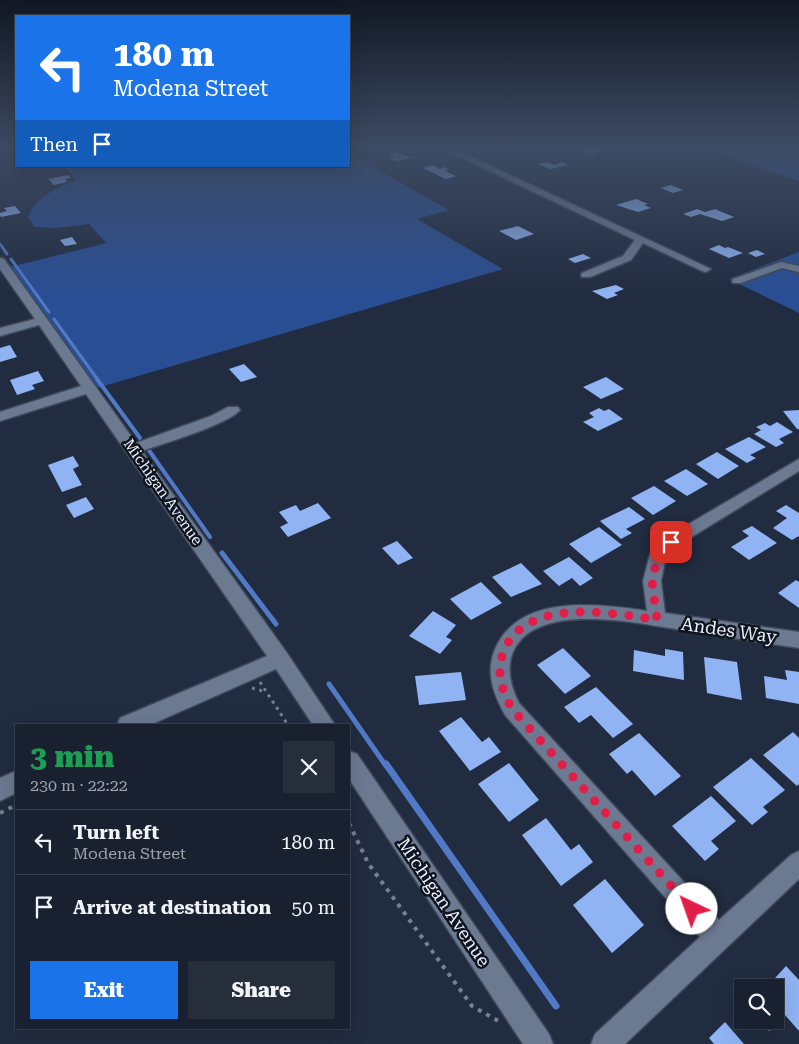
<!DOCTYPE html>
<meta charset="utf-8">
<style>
body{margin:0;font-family:"Roboto Serif",serif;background:#262e3c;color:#f1f3f6;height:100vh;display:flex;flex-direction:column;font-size:19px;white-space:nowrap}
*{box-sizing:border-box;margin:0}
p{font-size:16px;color:#9fa3ab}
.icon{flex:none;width:28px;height:28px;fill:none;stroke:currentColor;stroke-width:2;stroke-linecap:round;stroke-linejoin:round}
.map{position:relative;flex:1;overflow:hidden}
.drawer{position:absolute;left:15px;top:724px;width:335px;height:305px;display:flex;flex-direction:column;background:#192130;border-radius:0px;box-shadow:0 5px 20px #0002,0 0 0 1px #373e4c}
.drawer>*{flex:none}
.guide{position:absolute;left:15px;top:15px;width:335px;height:152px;border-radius:0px;box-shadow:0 5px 20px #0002,0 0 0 1px #373e4c;background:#1a73e8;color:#fff;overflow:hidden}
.buttons{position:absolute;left:734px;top:979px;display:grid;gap:10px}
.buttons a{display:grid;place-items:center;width:50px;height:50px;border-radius:0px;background:#192130;box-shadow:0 5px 20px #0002,0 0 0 1px #373e4c;font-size:25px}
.pin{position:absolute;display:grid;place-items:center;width:42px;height:42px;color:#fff;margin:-21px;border-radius:10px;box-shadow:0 2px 8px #0006}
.me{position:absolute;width:55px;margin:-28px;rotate:318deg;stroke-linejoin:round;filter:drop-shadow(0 0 4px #0008)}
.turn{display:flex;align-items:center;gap:18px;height:105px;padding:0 15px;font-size:22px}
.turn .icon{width:65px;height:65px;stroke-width:2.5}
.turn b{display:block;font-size:35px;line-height:42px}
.then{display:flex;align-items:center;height:48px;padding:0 15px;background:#0003;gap:10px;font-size:19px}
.round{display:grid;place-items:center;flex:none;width:52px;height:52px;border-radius:0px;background:#262e3c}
.headline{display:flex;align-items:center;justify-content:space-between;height:85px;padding:0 15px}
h1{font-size:30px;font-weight:800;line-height:38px;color:#1e9e55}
.cta{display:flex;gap:10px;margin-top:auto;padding:10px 15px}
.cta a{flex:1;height:58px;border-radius:0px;background:#1a73e8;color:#fff;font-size:20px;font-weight:800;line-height:58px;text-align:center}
.cta a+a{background:#262e3c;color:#f1f3f6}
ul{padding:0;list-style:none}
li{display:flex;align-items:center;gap:15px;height:65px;padding:0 15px;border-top:1px solid #373e4c}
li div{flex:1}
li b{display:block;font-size:19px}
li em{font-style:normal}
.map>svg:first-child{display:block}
.green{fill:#2a4e93}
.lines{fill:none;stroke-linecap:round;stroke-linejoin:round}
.stream-far4{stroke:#5179c5;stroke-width:2.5}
.stream-far3{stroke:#5179c5;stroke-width:3}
.stream-far2{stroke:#5179c5;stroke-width:4}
.stream-far1{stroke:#5179c5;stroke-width:5}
.stream{stroke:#5179c5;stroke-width:7}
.building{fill:#8fb3f3}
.minor-casing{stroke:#40495a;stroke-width:3}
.path-far1{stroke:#768091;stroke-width:3;stroke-dasharray:3 4.5;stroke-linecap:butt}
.path{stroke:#768091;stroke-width:4;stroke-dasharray:4 5.5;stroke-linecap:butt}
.minor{fill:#6b7991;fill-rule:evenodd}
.route{stroke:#e11d48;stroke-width:9;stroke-dasharray:0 16.2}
.labels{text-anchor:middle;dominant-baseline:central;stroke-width:5;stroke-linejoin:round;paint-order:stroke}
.street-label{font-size:15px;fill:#e9f1fe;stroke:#0f141e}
.near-street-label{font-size:18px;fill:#e9f1fe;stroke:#0f141e}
</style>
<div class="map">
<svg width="799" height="1044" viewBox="0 0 799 1044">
<rect width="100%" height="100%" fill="#212c40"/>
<!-- green -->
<g class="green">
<path d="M699,147H799V181Z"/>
<path d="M349,153L449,210L417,219L503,269L97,388L10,267L106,243L89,224L56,228L35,227L28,217C35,197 58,188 76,180L63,166H349Z"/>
<path d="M799,252V313L729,279Z"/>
</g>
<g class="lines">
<!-- stream-far4 -->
<path class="stream-far4" d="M0,244L4,249"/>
<!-- stream-far3 -->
<g class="stream-far3">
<path d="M3,248L7,254"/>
<path d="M11,259L49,312"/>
<path d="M54,319L98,380"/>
</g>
<!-- stream-far2 -->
<g class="stream-far2">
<path d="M97,379L140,438"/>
<path d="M148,449L210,537"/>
</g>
<!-- stream-far1 -->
<g class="stream-far1">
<path d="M222,553L276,624"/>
<path d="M329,684L386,766"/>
</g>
<!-- stream -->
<path class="stream" d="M386,764L556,1006"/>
</g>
<!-- building -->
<g class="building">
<path d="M594,148L602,151L590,154L582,151Z"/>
<path d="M397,152L408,157H415L397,161L389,158L394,157L389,154Z"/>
<path d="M547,162L554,165L562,162L568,165L551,169L537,164Z"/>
<path d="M433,165L440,169L444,167L449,169L445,171L456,176L446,179L423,168Z"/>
<path d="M68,175L71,178L65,179L67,182L54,185L48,179Z"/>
<path d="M671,185L683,190L673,193L661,188Z"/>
<path d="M636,199L648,204L644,205L651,208L638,212L616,205Z"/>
<path d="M15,206L21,213L1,217L0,215V213L7,211L4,208Z"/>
<path d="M697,209L705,212L715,209L734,217L722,221L700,214L691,217L683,214Z"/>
<path d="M518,226L534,234L516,240L499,231Z"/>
<path d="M72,237L77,244L65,246L60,240Z"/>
<path d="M719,245L725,248L728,247L743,253L729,258L709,249Z"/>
<path d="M757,250L765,254L756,257L748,253Z"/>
<path d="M583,254L591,258L575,263L568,259Z"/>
<path d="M616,285L624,289L614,293L618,295L607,299L592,291Z"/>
<path d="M10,345L17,357L0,362V348Z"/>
<path d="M244,364L257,377L241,382L229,369Z"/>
<path d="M38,371L44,381L32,385L35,389L17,395L10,380Z"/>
<path d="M606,377L624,389L601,399L583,387Z"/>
<path d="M599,408L604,411L609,409L623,419L598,431L583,422L594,417L589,413Z"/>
<path d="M799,410V429H797L783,411Z"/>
<path d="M777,422L793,432L779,439L784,443L776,447L754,434L761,430L756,427L765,423L770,426Z"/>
<path d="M749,437L766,447L750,455L756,458L747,463L725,449Z"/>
<path d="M717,452L739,466L718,479L696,464Z"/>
<path d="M73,456L79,466L73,469L82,485L62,492L48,465Z"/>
<path d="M686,469L708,484L687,496L664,481Z"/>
<path d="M654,486L676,501L653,515L631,498Z"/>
<path d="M86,497L94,509L74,518L66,505Z"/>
<path d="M318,503L331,518L288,537L280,527L288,523L279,512L296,505L300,511Z"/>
<path d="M786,505L799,513V536L792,540L773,528L787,518L776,511Z"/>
<path d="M629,507L645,519L626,529L632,533L621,539L600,521Z"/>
<path d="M752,526L777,543L749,560L731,547L749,536L742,531Z"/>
<path d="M599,527L622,545L591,563L569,544Z"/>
<path d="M397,541L413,558L398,565L382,548Z"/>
<path d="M569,557L593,578L580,586L572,578L559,586L543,571Z"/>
<path d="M521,563L542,584L511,597L492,577Z"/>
<path d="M796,580L799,582V608L778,593Z"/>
<path d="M481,582L502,603L471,620L450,599Z"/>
<path d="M433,611L456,625L446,637L452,640L440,654L409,636Z"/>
<path d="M563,648L591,676L565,694L537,665Z"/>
<path d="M665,649L683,652L684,680L633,671L634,650L665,656Z"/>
<path d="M704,657L737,662L742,700L707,693Z"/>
<path d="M785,670L799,672V704L766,698L764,676L787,680Z"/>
<path d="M461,672L466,700L419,705L415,676Z"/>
<path d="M596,687L633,724L613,738L591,715L579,723L564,707Z"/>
<path d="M461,717L482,742L489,737L501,752L470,771L439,731Z"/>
<path d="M793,732L799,738V784L797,786L763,755Z"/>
<path d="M639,733L681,776L655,796L632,770L627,774L609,754Z"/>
<path d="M751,758L785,790L763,807L768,812L752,825L713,787Z"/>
<path d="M509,763L539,800L509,822L478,784Z"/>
<path d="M711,796L736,821L711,841L719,849L705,861L672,826Z"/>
<path d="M546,818L571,850L579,844L593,862L561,886L522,835Z"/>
<path d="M605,879L644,925L612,953L573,905Z"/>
<path d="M786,966L799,980V1031L785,1015L769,1031L760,1020H775V988H766Z"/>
<path d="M725,1022L744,1044H714L709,1038Z"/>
</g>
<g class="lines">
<defs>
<g id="minor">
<path d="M439,147H450L711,269L706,272L702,271L643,243L631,260L590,277H582L581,275L582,273L623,256L635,240Z"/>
<path d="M0,258L4,259L136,443L211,416L228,407H238L240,410C229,424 162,444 142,451L287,653L335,725H313L276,669L150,725H117L120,718L267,656L86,394L0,421V412L81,386L39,325L0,336V328L35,319L0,269Z"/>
<path d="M781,262L799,266V272L782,268L741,283H733L732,281L733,279Z"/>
<path d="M799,459V471L677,546L666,557L661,581L665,613L799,632V648C764,643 729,637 694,632C649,626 537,597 513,652C506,669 511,687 519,703L719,920L791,855L799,851V879L625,1044H591L595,1034L700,937L505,715C492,691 484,669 498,643C525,594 601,604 647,611L643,581L650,554L665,538Z"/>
<path d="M349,751L357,754L549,1034L553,1044H523L349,779Z"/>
<path d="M16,771V793L0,801V778Z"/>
</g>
</defs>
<!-- minor casing -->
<use href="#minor" class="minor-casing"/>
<!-- path-far1 -->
<g class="path-far1">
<path d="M260,682L288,725"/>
<path d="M252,688L266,692"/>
</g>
<!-- path -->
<g class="path">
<path d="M0,813L16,805"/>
<path d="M349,823L368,863L472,1006L500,1022"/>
</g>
<!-- minor -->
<use href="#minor" class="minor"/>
</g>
<!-- sky -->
<linearGradient id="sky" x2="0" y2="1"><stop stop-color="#121823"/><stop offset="0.5" stop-color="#3d4b64"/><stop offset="1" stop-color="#3d4b64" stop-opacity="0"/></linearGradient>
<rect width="799" height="293" fill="url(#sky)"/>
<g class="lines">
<!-- route -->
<path class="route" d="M671,542L658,554L652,581L657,620C613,613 530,597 505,648C495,670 501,689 512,709L692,909"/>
</g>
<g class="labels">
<!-- street labels -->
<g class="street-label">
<text transform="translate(163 492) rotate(55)">Michigan Avenue</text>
</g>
<!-- near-street labels -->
<g class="near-street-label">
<text transform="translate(729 630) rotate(8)">Andes Way</text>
<text transform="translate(444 902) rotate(56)">Michigan Avenue</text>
</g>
</g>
</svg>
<div class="buttons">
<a><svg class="icon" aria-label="search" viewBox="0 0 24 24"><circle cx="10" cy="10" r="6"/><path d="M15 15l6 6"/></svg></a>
</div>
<div class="pin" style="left:671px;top:542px;background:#d93025"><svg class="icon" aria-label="arrive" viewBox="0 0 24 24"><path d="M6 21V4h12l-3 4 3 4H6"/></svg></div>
<svg class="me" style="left:692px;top:909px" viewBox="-20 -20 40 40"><circle r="19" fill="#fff"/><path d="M0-13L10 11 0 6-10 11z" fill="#e11d48"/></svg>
<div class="guide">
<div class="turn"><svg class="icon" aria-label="left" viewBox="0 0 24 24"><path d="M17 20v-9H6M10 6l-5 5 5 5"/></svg><div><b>180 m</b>Modena Street</div></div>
<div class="then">Then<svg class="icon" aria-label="arrive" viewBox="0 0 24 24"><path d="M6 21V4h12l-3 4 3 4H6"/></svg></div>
</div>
<section class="drawer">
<div class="headline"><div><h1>3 min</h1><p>230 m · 22:22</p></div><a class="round"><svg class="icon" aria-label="close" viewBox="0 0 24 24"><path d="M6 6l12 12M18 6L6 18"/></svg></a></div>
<ul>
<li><svg class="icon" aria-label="left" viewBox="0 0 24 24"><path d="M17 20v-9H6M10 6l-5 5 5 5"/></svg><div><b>Turn left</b><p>Modena Street</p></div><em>180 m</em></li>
<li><svg class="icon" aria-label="arrive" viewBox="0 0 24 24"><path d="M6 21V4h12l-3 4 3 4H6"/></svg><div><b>Arrive at destination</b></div><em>50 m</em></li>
</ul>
<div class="cta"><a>Exit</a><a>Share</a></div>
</section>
</div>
